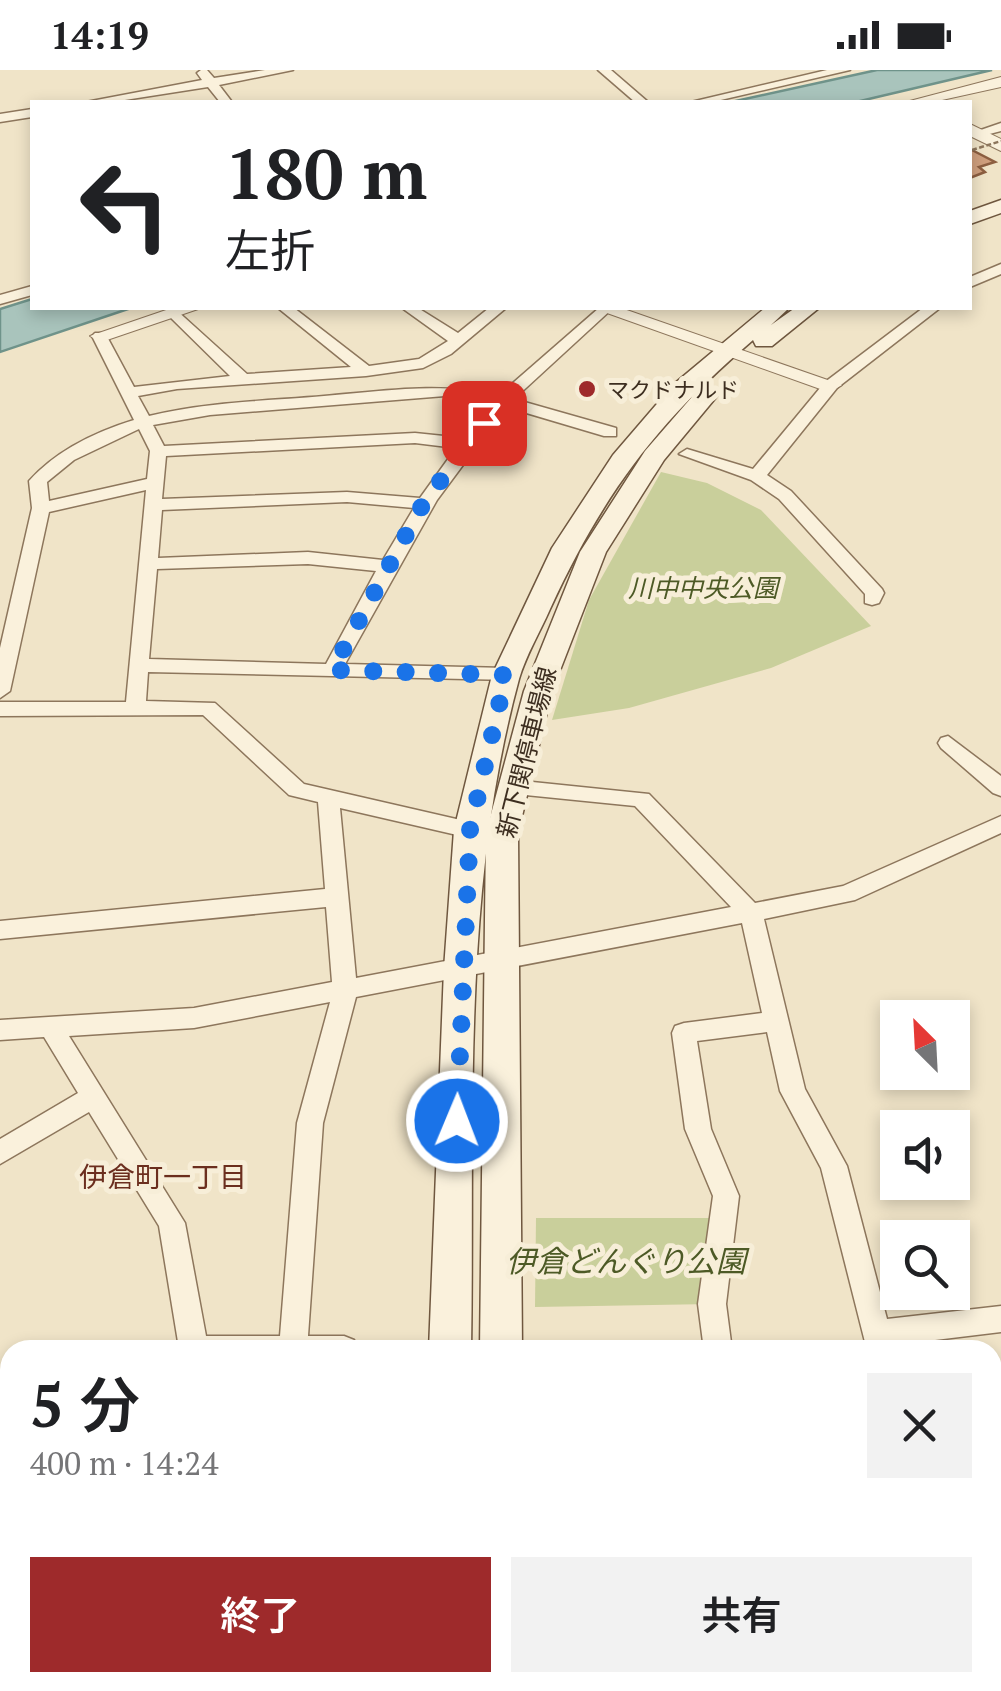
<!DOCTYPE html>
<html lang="ja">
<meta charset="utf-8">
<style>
body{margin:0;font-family:"PT Serif","Noto Sans JP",serif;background:#f2f2f2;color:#202124;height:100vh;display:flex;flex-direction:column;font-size:38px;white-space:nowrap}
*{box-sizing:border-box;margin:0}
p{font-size:32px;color:#757577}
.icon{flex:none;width:55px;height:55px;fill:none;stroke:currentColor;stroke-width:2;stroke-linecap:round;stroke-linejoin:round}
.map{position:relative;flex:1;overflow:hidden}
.panel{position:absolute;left:0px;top:1270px;width:1002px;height:352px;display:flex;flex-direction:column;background:#fff;border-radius:30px 30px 0 0;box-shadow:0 5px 15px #0003}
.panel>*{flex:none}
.guide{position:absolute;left:30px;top:30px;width:942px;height:210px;border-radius:0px;box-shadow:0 5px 15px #0003;background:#fff;color:#202124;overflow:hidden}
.needle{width:65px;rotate:336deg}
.controls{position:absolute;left:880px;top:930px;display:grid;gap:20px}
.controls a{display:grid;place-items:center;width:90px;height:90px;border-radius:0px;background:#fff;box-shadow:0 5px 15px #0003;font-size:50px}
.pin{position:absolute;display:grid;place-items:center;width:85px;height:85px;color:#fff;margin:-42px;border-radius:20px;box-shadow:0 5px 15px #0006}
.me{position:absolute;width:110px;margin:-55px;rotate:1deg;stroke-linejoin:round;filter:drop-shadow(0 0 8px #0008)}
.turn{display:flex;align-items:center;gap:35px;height:210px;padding:0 30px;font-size:45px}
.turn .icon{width:130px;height:130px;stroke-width:2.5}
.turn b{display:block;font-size:70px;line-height:85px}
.round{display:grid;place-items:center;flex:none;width:105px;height:105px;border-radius:0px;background:#f2f2f2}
.overview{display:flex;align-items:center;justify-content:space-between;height:170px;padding:0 30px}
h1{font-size:60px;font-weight:600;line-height:75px}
.primary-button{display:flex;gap:20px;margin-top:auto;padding:20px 30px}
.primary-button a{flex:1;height:115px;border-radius:0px;background:#9e2a2b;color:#fff;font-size:40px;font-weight:600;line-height:115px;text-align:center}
.primary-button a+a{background:#f2f2f2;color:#202124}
.status{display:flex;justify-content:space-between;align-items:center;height:70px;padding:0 50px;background:#fff;direction:ltr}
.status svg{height:28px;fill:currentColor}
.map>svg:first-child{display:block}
.green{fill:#c9cf9b}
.water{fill:#a9c4bc;stroke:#6f938a;stroke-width:2.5}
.building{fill:#cf9f7d;stroke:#8d5f41;stroke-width:2.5}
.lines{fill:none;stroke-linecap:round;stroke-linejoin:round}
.minor-casing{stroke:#8d765c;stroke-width:3}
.tertiary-casing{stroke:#8d765c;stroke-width:2}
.secondary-casing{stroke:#6f573f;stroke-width:3}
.minor{fill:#faf1dc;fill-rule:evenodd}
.tertiary{fill:#faf1dc;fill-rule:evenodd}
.secondary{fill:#faf1dc;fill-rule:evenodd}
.path-bridge{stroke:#8d765c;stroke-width:2.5;stroke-dasharray:5 2.5;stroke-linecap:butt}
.route{stroke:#1a73e8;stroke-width:18;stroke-dasharray:0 32.4}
.poi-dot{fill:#9e2a2b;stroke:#f7eed8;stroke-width:4}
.labels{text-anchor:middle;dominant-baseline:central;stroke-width:10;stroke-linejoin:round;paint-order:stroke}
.far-poi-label{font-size:22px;fill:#3d2e20;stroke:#f7eed8;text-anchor:start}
.park-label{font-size:25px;font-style:italic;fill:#4d5a26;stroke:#f7eed8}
.street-label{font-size:25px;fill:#3d2e20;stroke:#f7eed8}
.neighbourhood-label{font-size:28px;fill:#6b2e1e;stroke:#f7eed8}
.near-park-label{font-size:30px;font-style:italic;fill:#4d5a26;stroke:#f7eed8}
</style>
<div class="status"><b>14:19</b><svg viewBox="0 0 49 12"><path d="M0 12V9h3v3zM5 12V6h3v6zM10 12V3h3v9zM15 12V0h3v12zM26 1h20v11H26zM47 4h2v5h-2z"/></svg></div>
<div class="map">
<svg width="1001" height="1621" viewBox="0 0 1001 1621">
<rect width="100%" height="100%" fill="#f0e4c8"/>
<!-- green -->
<g class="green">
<path d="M661,402L707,413L761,440L871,556L771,598L629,638L552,650L589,530Z"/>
<path d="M536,1148H723L712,1234L535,1237Z"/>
</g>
<!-- water -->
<g class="water">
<path d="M877,0H992L856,32H731Z"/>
<path d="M32,229V238H131L0,282V239Z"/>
</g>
<!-- building -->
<path class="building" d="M970,79L995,92L979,97L985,102L970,108Z"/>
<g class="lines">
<defs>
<g id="minor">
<path d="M201,0H207L214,8L265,0H293L219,15L232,32H220L208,17L112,32H86L202,10L197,3Z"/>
<path d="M598,0H611L648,32H635Z"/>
<path d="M827,0H850L712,32H691Z"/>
<path d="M32,39V47L0,52V44Z"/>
<path d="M1001,53V61L978,67L972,63Z"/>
<path d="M1001,194V204L970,217V207Z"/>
<path d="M32,216V225L0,234V225Z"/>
<path d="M174,238L247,304L351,297L278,238H294L369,296L419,289L448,271L402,238H418L458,263L489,238H506L451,284L423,298L366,306L177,319L138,326L149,346C206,332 265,331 324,326C384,321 439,312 499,325L599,238H613L514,329L616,358V366H604L506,337L437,430L345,594L506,598L513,600L516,605L513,610L148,602L146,631L215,633L304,714L478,754L481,760L470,768L340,738L356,908L731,837L635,736L505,723L502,718L513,710L649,724L755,833L843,816L1001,746V763L855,830L764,849L805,1019L847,1096L887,1249L1001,1236V1262L894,1275L895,1280H867L821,1098L780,1021L767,962L697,971L711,1059L739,1126L726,1234L732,1280H704L698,1234L713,1126L685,1059L672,963L675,956L684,953L762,943L742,853L356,927L323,1053L308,1266H344L354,1270L358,1280H175L178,1272L159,1156L89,1042L0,1094V1069L78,1023L44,967L0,970V950L194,938L332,912L326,837L0,869V851L325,819L318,732L289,725L203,645L0,646V632H126L146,420L49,442L10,621L0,628V578L32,438L29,411C57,380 95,362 134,350L92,266L95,263H105L134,317L230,306L169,246V240ZM445,326L492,333L463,368L415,363L164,376L153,355L210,345ZM139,359L150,381L147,409L49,431L47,412L74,390ZM415,373L456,378L420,428L347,422L162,429L166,386ZM347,432L414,438L383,490L308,482L158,488L162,440ZM308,494L376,501L326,594L149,589L157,499ZM330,932L297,1053L280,1266H206L185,1153L69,966L194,958Z"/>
<path d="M923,238H940L837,318L767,405L791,421L882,519L884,523L879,533L872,535L865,533V524L779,429L751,410L679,384L687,379L753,399L825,312Z"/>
<path d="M948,666L1001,706V726L993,723L941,678L938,673L941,668Z"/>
<path d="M1001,1427V1457L992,1458V1428Z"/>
<rect x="0" y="1510" width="10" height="32"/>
<path d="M39,1612H71L72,1621H38Z"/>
<path d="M204,1612H237L235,1621H201Z"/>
<path d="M706,1612H739L742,1621H708Z"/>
<path d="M950,1612H983L985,1621H951Z"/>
</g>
<g id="tertiary">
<path d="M1001,7V17L933,32H906Z"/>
<path d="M970,54L1001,69V81L970,66Z"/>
<path d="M172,238H201L107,270L100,272L90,266Z"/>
<path d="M593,238H621L842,315L831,321L823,320Z"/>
</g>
<g id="secondary">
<path d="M1001,130V143L970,154V141Z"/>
<path d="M765,238H789L771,255L795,238H819L772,276H756L753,270C657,352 603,424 550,539C540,562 526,585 519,609C460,825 475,1057 471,1280H429L444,899L454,760L492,605L552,478L613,385L674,314Z"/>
<path d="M706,318L718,325L664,390L606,482L552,621L518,763L522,1280H480L486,763L524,621L580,482L645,381L698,320Z"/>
<path d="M390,1612H438L436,1621H388Z"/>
<path d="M451,1612H499L498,1621H450Z"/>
</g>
</defs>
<!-- minor casing -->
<use href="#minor" class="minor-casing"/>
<!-- tertiary casing -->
<use href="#tertiary" class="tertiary-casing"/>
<!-- secondary casing -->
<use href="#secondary" class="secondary-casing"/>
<!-- minor -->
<use href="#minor" class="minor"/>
<!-- tertiary -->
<use href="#tertiary" class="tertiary"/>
<!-- secondary -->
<use href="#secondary" class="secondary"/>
<!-- path-bridge -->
<path class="path-bridge" d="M972,80L1001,71"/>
</g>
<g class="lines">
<!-- route -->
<path class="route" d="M457,1051L470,760L506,605L332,600L423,434L484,353"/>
</g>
<!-- markers -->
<circle class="poi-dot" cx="587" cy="319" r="10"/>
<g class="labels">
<!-- far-poi labels -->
<g class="far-poi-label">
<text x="607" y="319">マクドナルド</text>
</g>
<!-- park labels -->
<g class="park-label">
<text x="703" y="517">川中中央公園</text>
</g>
<!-- street labels -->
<g class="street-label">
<text transform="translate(526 682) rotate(-76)">新下関停車場線</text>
</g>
<!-- neighbourhood labels -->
<g class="neighbourhood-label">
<text x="163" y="1106">伊倉町一丁目</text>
</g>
<!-- near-park labels -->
<g class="near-park-label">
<text x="626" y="1191">伊倉どんぐり公園</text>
</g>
</g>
</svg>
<div class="controls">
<a><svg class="needle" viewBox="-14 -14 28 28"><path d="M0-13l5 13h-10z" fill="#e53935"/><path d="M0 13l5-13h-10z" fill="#757577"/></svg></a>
<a><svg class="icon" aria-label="sound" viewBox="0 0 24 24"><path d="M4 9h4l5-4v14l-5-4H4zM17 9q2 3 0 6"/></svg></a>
<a><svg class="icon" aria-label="search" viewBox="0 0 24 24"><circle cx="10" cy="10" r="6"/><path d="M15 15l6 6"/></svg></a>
</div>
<div class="pin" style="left:484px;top:353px;background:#d93025"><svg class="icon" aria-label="arrive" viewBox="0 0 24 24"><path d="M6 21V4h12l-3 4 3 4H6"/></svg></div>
<svg class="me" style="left:457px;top:1051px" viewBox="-20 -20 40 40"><circle r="17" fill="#1a73e8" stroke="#fff" stroke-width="3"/><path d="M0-11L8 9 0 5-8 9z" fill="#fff"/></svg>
<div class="guide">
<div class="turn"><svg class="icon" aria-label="left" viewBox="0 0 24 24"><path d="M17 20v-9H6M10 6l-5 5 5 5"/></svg><div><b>180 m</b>左折</div></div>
</div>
<section class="panel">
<div class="overview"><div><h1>5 分</h1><p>400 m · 14:24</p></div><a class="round"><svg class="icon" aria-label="close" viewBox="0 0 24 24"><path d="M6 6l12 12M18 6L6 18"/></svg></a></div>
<div class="primary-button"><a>終了</a><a>共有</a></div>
</section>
</div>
